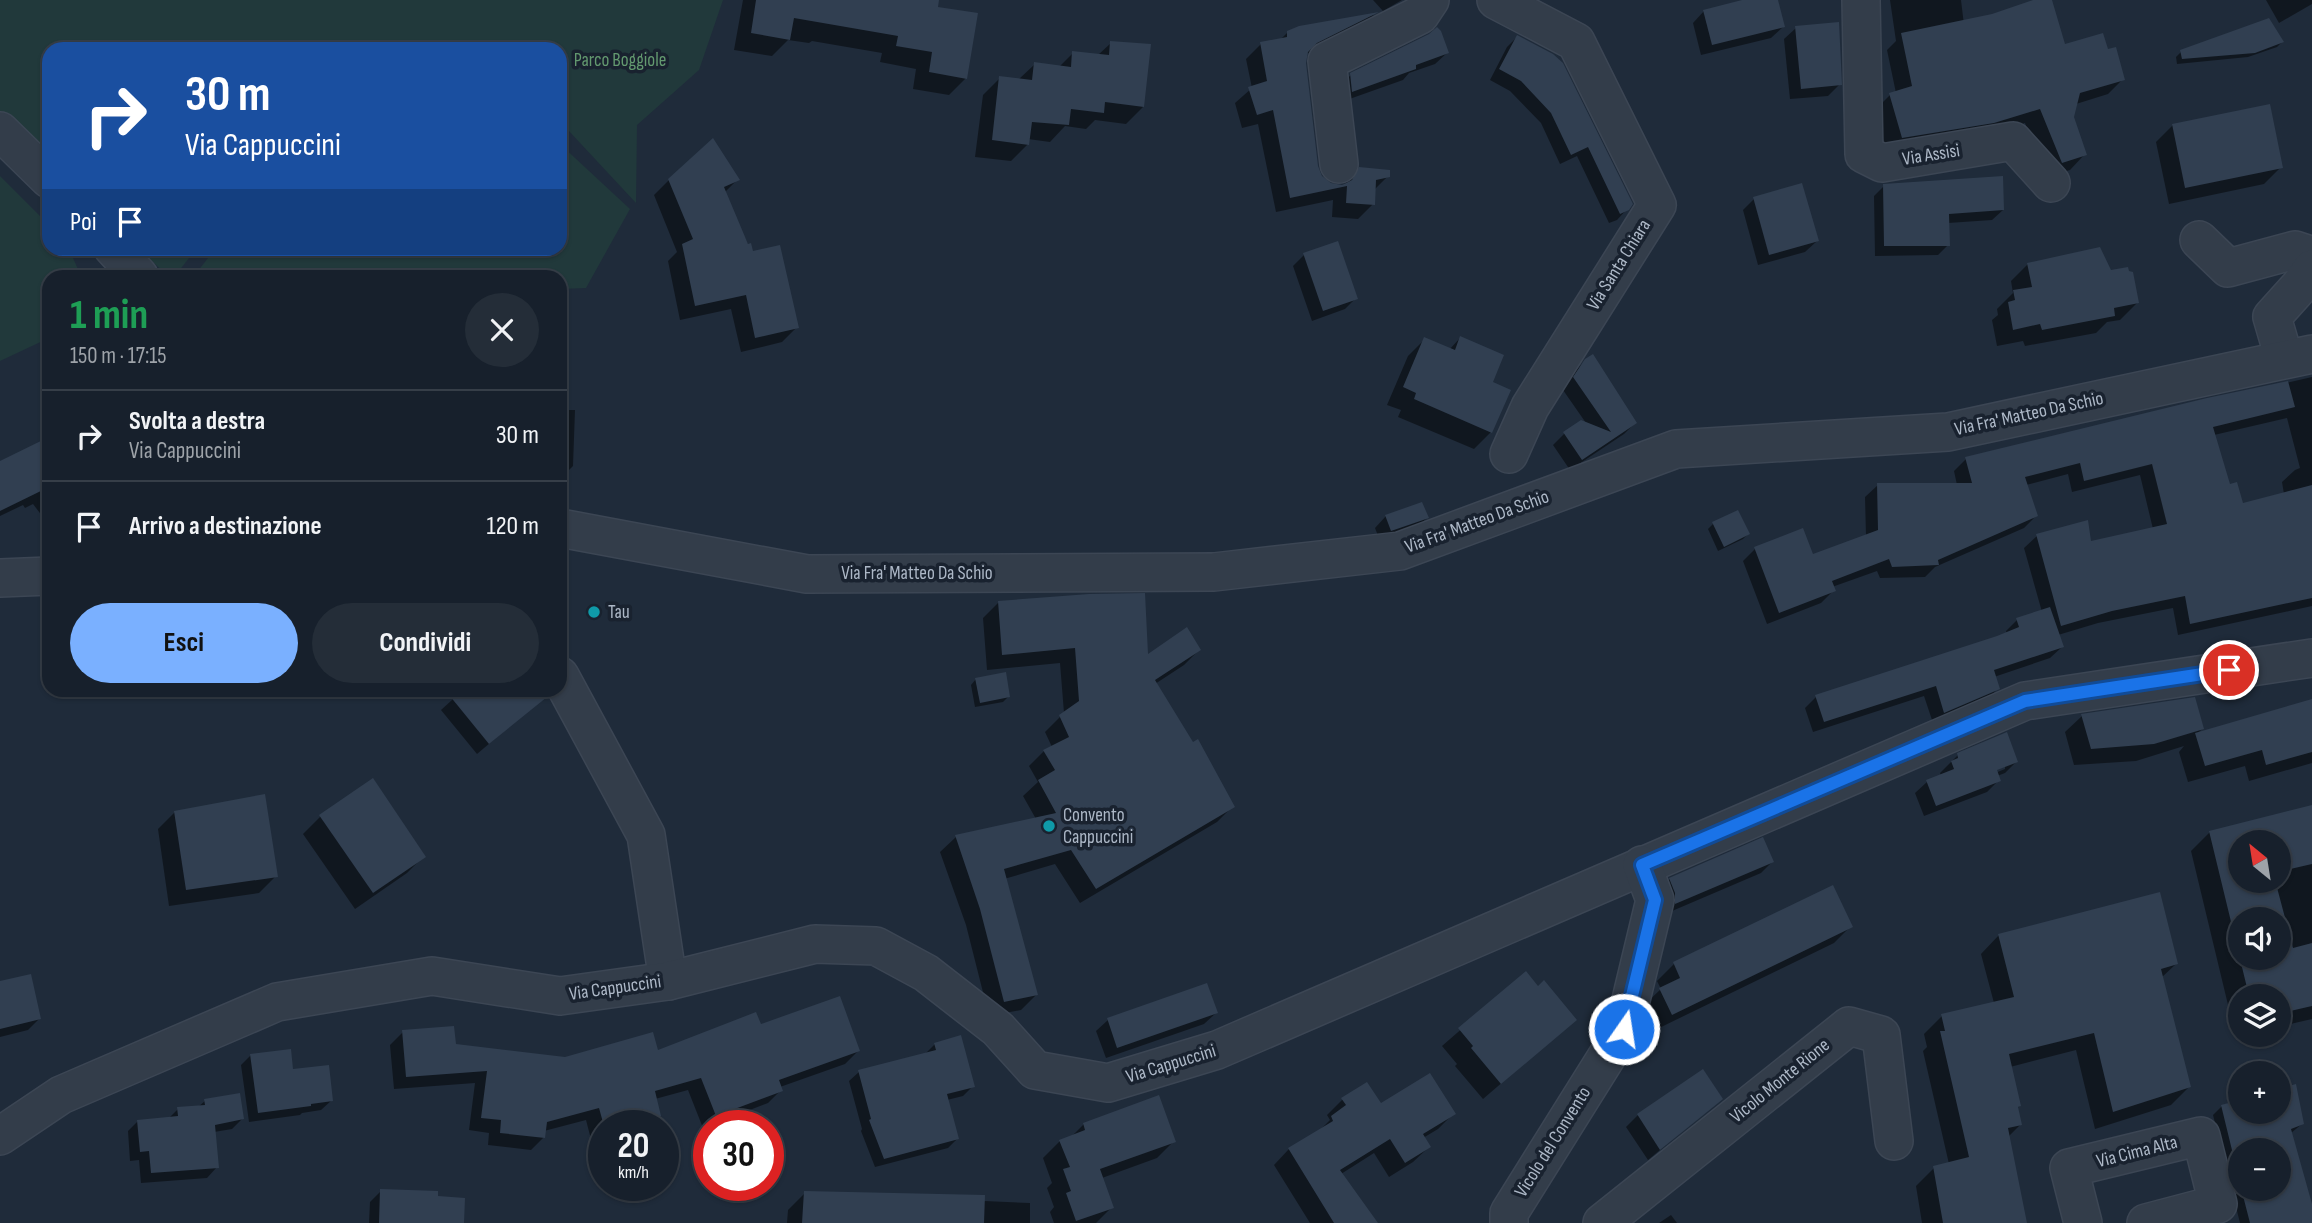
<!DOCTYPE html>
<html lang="it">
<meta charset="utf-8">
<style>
body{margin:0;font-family:"Sofia Sans Condensed",sans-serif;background:#242d38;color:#f1f3f6;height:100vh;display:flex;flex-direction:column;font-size:26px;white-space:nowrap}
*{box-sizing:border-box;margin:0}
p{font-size:23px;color:#9ea3a9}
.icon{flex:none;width:38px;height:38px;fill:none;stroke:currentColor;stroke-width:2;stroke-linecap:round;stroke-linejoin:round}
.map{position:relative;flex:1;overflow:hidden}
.side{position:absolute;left:42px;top:270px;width:525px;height:427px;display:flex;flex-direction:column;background:#17202c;border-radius:21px;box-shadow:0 2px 5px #0004,0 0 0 2px #363e48}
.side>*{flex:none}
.top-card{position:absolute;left:42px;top:42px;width:525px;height:214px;border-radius:21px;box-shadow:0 2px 5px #0004,0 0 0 2px #363e48;background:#1a4fa0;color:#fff;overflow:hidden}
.needle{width:46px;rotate:330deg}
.buttons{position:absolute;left:2228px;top:830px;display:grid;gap:14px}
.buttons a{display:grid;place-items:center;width:63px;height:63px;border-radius:50%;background:#17202c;box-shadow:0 2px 5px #0004,0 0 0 2px #363e48;font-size:35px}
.speed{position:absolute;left:588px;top:1110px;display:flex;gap:14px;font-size:35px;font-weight:700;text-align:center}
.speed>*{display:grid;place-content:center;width:91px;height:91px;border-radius:50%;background:#17202c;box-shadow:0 2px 5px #0004,0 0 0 2px #363e48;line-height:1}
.speed small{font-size:18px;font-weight:400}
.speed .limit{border:10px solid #d22;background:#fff;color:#111}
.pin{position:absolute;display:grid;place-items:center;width:60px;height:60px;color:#fff;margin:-30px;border:4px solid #fff;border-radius:50%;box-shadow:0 2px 7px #0007}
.me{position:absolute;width:77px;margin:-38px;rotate:13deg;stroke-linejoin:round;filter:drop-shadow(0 0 5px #0008)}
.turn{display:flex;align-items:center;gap:24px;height:147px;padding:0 28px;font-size:32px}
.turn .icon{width:91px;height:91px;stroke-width:2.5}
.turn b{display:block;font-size:49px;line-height:60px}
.then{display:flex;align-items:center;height:66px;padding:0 28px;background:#0003;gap:14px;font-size:26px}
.round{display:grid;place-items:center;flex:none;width:74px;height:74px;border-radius:37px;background:#242d38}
.overview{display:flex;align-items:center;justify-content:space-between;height:119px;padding:0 28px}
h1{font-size:42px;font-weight:700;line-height:52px;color:#1e9e55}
.action{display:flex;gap:14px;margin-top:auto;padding:14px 28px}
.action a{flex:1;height:80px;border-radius:42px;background:#7ab0ff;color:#111;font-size:28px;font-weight:700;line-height:80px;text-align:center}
.action a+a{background:#242d38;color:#f1f3f6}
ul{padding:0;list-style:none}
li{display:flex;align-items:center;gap:21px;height:91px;padding:0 28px;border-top:2px solid #363e48}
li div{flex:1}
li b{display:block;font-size:26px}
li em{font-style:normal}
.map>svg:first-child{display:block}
.green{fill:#21393b}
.shadow{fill:#0007;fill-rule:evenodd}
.building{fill:#313f51;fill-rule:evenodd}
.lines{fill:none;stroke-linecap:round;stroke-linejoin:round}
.street-casing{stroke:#3c4654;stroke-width:40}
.street{stroke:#333d4a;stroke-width:37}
.route-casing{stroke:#114b97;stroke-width:18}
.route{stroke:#1a73e8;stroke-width:12}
.culture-dot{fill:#0f9aa8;stroke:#19222f;stroke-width:2.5}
.labels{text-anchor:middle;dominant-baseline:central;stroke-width:7;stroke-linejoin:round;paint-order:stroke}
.park-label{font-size:19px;fill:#63996f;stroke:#19222f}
.street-label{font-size:19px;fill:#adb8c7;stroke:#19222f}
.poi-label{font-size:19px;fill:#adb8c7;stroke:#19222f;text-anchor:start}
</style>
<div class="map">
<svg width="2312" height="1223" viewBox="0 0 2312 1223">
<rect width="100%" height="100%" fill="#1f2b3a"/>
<!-- green -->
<g class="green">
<path d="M0,0H723L699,70L637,125L636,203L568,130L560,127V49H49V162L0,114Z"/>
<path d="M560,144L630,209L586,288L560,289V276H194L215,249L560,248Z"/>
<path d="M0,176L49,225V248L69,249L81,276H49V338L0,361Z"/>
<path d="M139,249H196L175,276H168Z"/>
</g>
<!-- shadow -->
<g class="shadow">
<path d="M743,0H937L936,8L966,78L949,95L913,89L916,69L880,62L882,53L812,41L809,43L788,40L772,56L734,50Z"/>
<path d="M1373,0H1402L1383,11Z"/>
<path d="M1750,0H1776L1783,27L1771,38L1701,55L1693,23L1704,11Z"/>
<path d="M1890,0H1961L1964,25L2039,0H2050L2064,46L2106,52L2123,79L2108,94L2076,104L2072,117L2085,154L2070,170L2046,177L2025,123L1978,137L1887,153L1875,110L1890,95L1896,93L1887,50L1896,41Z"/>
<path d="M2266,0H2312V4L2279,23Z"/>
<path d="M1374,15L1362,26L1306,54L1304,63L1316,167L1321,178L1331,185L1341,187L1360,169L1388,176L1374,190L1373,204L1358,219L1332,217L1333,200L1276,212L1258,124L1242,128L1235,103L1252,88L1246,59L1261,44L1280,40L1288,32Z"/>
<path d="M1796,28L1840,84L1828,96L1790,99L1784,39Z"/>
<path d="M1430,35L1447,53L1435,64L1409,73L1403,80L1341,102L1339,86L1351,75Z"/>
<path d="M1517,37L1628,208L1617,220L1609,223L1577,156L1560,164L1541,123L1510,91L1490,80L1507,47Z"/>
<path d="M2282,42L2277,47L2248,57L2177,64L2176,57L2181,52Z"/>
<path d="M1111,43L1143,107L1126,124L1095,120L1086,129L1065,126L1050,142L1028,139V144L1011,161L975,157L983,95L1000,78L1018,80L1035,64L1059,67L1073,53L1098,55Z"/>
<path d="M2173,125L2281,167L2264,184L2169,204L2156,142Z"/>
<path d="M669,180H737L724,193L752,253L797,327L782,342L741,352L731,309L680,320L668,261L677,252L654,195Z"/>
<path d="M1884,186L2003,210L1992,220L1948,223V245L1938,255L1875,256L1874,196Z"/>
<path d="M1754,199L1817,241L1805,252L1758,265L1743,210Z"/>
<path d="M1304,255L1356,298L1345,309L1312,321L1293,266Z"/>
<path d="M2028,264L2137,303L2120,320L2107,322L2096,333L2025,346L2023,341L1997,346L1992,320L1998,315L1997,309L2013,293L2011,281Z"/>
<path d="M1460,338L1491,383V432L1474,449L1398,417L1401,410L1387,405L1408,356L1425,339L1449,350Z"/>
<path d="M1586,360L1635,423L1624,434L1570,470L1553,445L1564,434L1586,423L1563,390L1574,372Z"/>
<path d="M2312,377V606L2178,635L2173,608L2098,623L2058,635L2062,647L2050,658L1994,677L1998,688L1987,700L1933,723L1924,696L1813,732L1805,708L1816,697L2007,634L2006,631L2017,620L2042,612L2024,548L2037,536L2089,543L2153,529L2140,475L2072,492L2068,474L2026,485L2036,516L2024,528L1935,567L1925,577L1880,578L1877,571L1832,587L1834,590L1821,603L1767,624L1743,561L1755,549L1812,556L1866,536L1865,497L1878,485H1957L1954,471L1966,459L2171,409ZM2287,418L2300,468L2295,470L2282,482L2284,494L2242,505L2228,486L2214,435Z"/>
<path d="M560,410H575L573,466L562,477H560Z"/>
<path d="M49,439V525L33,504L25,508L23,505L0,516V463Z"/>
<path d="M1386,516L1427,518L1415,529L1380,541L1375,528Z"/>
<path d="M1713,524L1748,534L1743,539L1718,551L1708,529Z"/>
<path d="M998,603L1146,657L1199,650L1184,665L1155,684L1232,807L1217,822L1080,903L1055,864L1004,879L1036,995L1021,1010L989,1016L966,925L940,852L956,837L1036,819L1023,796L1038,782L1029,766L1044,751L1052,747L1045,732L1064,713L1060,663L987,670L983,618Z"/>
<path d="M976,679L1008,697L1003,702L975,707L971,685Z"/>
<path d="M463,690H535L542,699L477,754L441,710Z"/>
<path d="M2312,701V763L2249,781L2245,766L2188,782L2179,752L2184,746L2136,761L2074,765L2065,732L2082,716L2202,729L2197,734Z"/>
<path d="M1958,755L2016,762L2005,773L1997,776L1999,780L1987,792L1924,816L1915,793L1927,782L1941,776L1940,773ZM2005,765V769L1990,775L1988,772Z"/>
<path d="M372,780L424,856L407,873L355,909L303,834L320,817Z"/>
<path d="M2312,807V1019L2278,1027V996H2240V1034H2250L2236,1038L2191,851L2210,832ZM2240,842H2278V880H2240ZM2240,919H2278V957H2240Z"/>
<path d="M175,812L276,876L259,893L169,906L158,829Z"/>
<path d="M1772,862L1761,873L1665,914L1659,890L1670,879Z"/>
<path d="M1832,887L1851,926L1834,943L1655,1030L1643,1006L1661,989L1657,981L1674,964Z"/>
<path d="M1999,935L2176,964L2161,978L2189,1087L2171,1105L2095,1129L2076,1050L2010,1067L2020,1106L2017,1108L2020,1125L2008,1137L2026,1223H1922L1916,1186L1934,1168L1949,1164L1923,1051L1927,1047L1924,1034L1942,1016L1994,1003L1981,954Z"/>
<path d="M1526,973L1538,988L1575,1020L1483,1099L1455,1066L1457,1064L1442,1046Z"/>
<path d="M0,982L39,1019L28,1030L0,1037Z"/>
<path d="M1216,1013L1204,1024L1106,1058L1096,1031L1108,1020Z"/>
<path d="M760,1027L858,1051L845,1064L780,1087L781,1090L768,1103L703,1128L688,1090L655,1099L659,1115L649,1125H604V1139L592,1143L586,1120L544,1131V1137L531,1150L488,1145L489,1133L469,1130L475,1083L394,1089L390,1045L403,1032L454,1046L565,1058L657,1052Z"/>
<path d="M935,1044L973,1086L963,1096L947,1100L957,1139L948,1148L875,1167L861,1131L862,1129L849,1081L859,1072L925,1054Z"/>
<path d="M251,1055L292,1071L332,1100L321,1110L302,1113L300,1115L249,1122L241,1065Z"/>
<path d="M1703,1072L1721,1099L1648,1160L1626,1127L1638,1115Z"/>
<path d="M1342,1100L1453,1114L1438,1129L1423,1138L1429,1147L1413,1162L1389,1177L1374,1153L1341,1174L1376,1223H1310L1274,1165L1289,1149L1319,1131L1330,1120L1327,1115Z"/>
<path d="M205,1101L242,1119L232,1129L214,1132L217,1167L207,1178L141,1183L139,1160L130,1161L128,1131L138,1121L168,1119L178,1109L198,1107Z"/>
<path d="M2240,1101V1111L2302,1124L2291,1133L2312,1211V1223H2240L2213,1115L2222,1106ZM2240,1150H2278V1188H2240Z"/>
<path d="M1084,1124L1174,1141L1157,1158L1102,1178L1112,1207L1096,1223H1054L1050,1212L1054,1207L1047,1188L1052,1183L1043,1158L1060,1141L1071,1137Z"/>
<path d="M381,1191L462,1223H369L370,1202Z"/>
<path d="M805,1193L1030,1203V1223H787L788,1210Z"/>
<path d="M1671,1215L1677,1223H1659Z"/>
</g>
<!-- building -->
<g class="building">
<path d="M756,0H939L938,7L978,13L967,79L929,72L932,52L896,46L898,36L794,18L790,40L751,33Z"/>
<path d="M1742,0H1778L1785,27L1712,45L1703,10Z"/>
<path d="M2033,0H2052L2065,44L2103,33L2108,49L2116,47L2125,80L2080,93L2074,117L2087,155L2062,163L2040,109L1994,123L1902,138L1889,93L1912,86L1901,33L1992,14Z"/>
<path d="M1379,12L1317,43L1308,52L1306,63L1318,166L1322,176L1331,183L1342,185L1352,180L1359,167L1390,170V177L1376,180L1375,205L1346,203L1347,186L1290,198L1273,110L1257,115L1248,87L1267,81L1260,42L1287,37V31L1299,26Z"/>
<path d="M2269,18L2284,42L2255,53L2182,59L2180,50Z"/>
<path d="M1839,22L1842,85L1801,89L1795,26Z"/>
<path d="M1437,27L1441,31L1449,53L1416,65V69L1352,92L1350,73L1429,34Z"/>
<path d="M1517,35L1553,54L1563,63L1633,204L1629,210L1620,214L1588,147L1571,155L1551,113L1521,81L1499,69Z"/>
<path d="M1110,41L1151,44L1144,107L1105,102L1104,113L1071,109L1069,125L1032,122L1029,145L992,140L999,76L1032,80L1034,62L1071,67L1072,51L1109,55Z"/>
<path d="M2270,104L2283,168L2185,188L2172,124Z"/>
<path d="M713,138L740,180L724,187L748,244L751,243L753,251L780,245L799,328L755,338L746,295L695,306L682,244L693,239L668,179Z"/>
<path d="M2003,176L2004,210L1949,214L1950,246H1884L1883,184Z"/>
<path d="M1802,183L1819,241L1769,255L1753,197Z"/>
<path d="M1338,241L1358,299L1323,311L1303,253Z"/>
<path d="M2100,247L2111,270L2128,267L2129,271L2133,272L2139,303L2114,308L2115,316L2042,330L2040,324L2013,330L2008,302L2015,300L2013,290L2032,287L2027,263Z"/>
<path d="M1460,336L1504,355L1493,382L1511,390L1492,433L1414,399L1416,393L1403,387L1424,337L1455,350Z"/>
<path d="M1593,354L1637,423L1582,460L1563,432L1581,420L1611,432L1573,377L1585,359Z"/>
<path d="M2288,381L2295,407L2213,427L2230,484L2237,482L2243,503L2312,485V598L2190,624L2185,596L2112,611L2061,626L2036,534L2088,520L2091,541L2167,524L2152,464L2084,481L2080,463L2025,477L2038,516L1938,560L1939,565L1892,567L1889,559L1832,581L1836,591L1779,613L1754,547L1803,528L1813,554L1878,530L1877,483H1972L1965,457L2207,398Z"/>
<path d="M49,437V487L0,511V461Z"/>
<path d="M1422,502L1429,518L1391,531L1385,515Z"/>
<path d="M1738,510L1750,534L1724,547L1712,522Z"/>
<path d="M1145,593L1148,654L1187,627L1201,650L1155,680L1193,742L1198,739L1235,807L1096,889L1071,850L1004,869L1038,995L1004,1002L980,909L955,835L1056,813L1038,780L1055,770L1043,750L1069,737L1059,715L1079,701L1075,648L1002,655L998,601L1089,594Z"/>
<path d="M2050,607L2064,647L1994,670L2000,689L1944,713L1936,686L1824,722L1815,695L1997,636L2019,627L2016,618Z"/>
<path d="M1006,672L1010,697L980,703L975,678Z"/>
<path d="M445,690H543L547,697L489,744Z"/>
<path d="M2195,697L2204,729L2154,744L2091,749L2081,714Z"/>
<path d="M2312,699V752L2266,765L2262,750L2205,766L2195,733Z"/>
<path d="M2007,732L2018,762L1997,770L2001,781L1936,806L1926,780L1954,769L1951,761L1958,758L1957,753Z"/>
<path d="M373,778L426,857L373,893L319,815Z"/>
<path d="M265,794L278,877L186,890L174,811Z"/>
<path d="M2312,805V864L2278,872V842H2240V880H2275L2293,948L2312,943V1006L2278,1014V996H2249L2209,831ZM2240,919H2278V957H2240Z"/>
<path d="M1763,837L1774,862L1675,904V893L1669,878Z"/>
<path d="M1833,885L1853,927L1672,1015L1659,988L1680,978L1673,962Z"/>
<path d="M2160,892L2178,964L2161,969L2191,1087L2113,1112L2094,1033L2009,1054L2021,1106L2018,1107L2022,1125L2008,1128L2027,1223H1943L1933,1166L1969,1157L1940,1031H1945L1941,1014L2014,997L1998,934Z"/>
<path d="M1526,971L1538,986L1544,980L1577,1020L1501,1084L1471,1048L1473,1046L1458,1028Z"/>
<path d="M31,974L41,1019L0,1029V981Z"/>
<path d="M1207,983L1218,1013L1117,1048L1107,1018Z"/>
<path d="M840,996L860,1051L779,1080L783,1091L716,1116L701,1078L655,1091L661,1116L625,1125L604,1126L599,1108L547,1122L545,1138L500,1133L501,1120L481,1118L487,1071L406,1077L402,1030L454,1026L456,1044L565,1057L653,1032L658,1050L756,1012L761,1024Z"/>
<path d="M961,1035L975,1087L947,1094L959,1139L884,1159L869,1120L871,1119L858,1070L936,1050L934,1043Z"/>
<path d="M291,1049L293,1069L329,1065L333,1101L311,1104V1106L258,1113L250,1054Z"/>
<path d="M1703,1069L1723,1099L1660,1150L1637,1114Z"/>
<path d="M1430,1073L1456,1114L1423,1134L1431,1147L1405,1163L1390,1139L1340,1170L1378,1223H1334L1288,1148L1333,1121L1331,1116L1346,1105L1341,1098L1367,1082L1381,1103Z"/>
<path d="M2296,1084L2304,1124L2291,1129L2312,1204V1223H2250L2241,1188H2278V1150H2240V1183L2221,1105L2240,1100V1111H2278V1089Z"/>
<path d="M240,1093L244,1119L215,1125L219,1168L151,1173L149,1151L140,1152L137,1120L178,1116L177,1107L205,1105L204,1099Z"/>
<path d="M1159,1095L1176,1142L1100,1169L1114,1208L1076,1221L1066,1193L1071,1191L1063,1169L1070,1167L1059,1140L1085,1130L1083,1123Z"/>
<path d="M380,1189L438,1191V1196L465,1198L464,1223H379Z"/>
<path d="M804,1191L985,1195L984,1223H802Z"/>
</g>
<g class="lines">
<defs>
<g id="street">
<path d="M1496,0L1576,42L1657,205L1530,407L1509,454"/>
<path d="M1861,0L1864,154L1882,163L2013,141L2051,183"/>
<path d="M0,131L49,179"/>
<path d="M1339,164L1327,61L1420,15L1430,0"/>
<path d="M2199,240L2228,268L2295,250L2310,255L2312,268"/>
<path d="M113,248L139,276"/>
<path d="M2284,358L2272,317L2299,287L2312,269"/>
<path d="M560,528L807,574L1214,572L1400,551L1676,449L1948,432L2312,354"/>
<path d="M0,578L49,576"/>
<path d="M560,676L646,835L668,981"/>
<path d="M0,1136L61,1095L277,1002L432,976L560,996L668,981L815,944L876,946L926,973L998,1029L1035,1070L1108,1083L1217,1050L2025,701L2312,658"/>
<path d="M1509,1223V1213L1624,1029L1655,900L1642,865"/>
<path d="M1602,1223L1849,1026L1881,1035L1894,1141"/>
<path d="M2083,1223L2069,1168L2201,1136L2218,1204L2146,1223"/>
</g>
</defs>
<!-- street casing -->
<use href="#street" class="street-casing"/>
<!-- street -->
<use href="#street" class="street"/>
</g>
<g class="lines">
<defs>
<path id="route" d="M1624,1029L1655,900L1642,865L2025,701L2229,670"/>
</defs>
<!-- route casing -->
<use href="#route" class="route-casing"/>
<!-- route -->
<use href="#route" class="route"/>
</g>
<!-- markers -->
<g class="culture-dot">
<circle cx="594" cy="612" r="7"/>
<circle cx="1049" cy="826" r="7"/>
</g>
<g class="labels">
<!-- park labels -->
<g class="park-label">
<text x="620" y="60">Parco Boggiole</text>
</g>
<!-- street labels -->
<g class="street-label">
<text transform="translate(1931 155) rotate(-9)">Via Assisi</text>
<text transform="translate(1619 265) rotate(-58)">Via Santa Chiara</text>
<text transform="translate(2029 414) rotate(-12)">Via Fra' Matteo Da Schio</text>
<text transform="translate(1477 522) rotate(-20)">Via Fra' Matteo Da Schio</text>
<text x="917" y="573">Via Fra' Matteo Da Schio</text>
<text transform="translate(615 988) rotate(-8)">Via Cappuccini</text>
<text transform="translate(1171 1064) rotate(-17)">Via Cappuccini</text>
<text transform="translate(1780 1081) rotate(-39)">Vicolo Monte Rione</text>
<text transform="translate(1553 1142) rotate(-58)">Vicolo del Convento</text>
<text transform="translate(2137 1152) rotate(-14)">Via Cima Alta</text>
</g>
<!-- poi labels -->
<g class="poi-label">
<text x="608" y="612">Tau</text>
<text x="1063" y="815">Convento<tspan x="1063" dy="22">Cappuccini</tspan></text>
</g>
</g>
</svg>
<div class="buttons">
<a><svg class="needle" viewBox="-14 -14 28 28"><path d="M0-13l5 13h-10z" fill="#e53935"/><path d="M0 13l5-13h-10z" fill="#9ea3a9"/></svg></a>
<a><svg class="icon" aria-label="sound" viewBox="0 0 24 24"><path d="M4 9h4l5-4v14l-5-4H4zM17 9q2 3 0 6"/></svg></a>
<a><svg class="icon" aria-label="layers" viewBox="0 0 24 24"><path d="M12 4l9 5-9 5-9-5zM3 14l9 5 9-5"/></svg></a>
<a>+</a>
<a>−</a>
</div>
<div class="speed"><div>20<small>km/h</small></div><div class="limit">30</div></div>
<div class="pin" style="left:2229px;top:670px;background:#d93025"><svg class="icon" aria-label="arrive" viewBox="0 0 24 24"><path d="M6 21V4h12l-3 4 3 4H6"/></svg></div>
<svg class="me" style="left:1624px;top:1029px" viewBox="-20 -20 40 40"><circle r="17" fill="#1a73e8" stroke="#fff" stroke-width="3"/><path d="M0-11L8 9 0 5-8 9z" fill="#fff"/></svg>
<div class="top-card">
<div class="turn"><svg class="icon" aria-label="right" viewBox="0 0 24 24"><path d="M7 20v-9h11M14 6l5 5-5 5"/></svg><div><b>30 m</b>Via Cappuccini</div></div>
<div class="then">Poi<svg class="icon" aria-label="arrive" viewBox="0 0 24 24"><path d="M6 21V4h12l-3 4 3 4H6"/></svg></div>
</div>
<section class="side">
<div class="overview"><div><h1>1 min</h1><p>150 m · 17:15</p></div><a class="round"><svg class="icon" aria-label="close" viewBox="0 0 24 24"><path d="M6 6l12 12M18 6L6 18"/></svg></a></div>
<ul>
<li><svg class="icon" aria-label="right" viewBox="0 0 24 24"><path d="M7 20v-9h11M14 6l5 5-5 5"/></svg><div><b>Svolta a destra</b><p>Via Cappuccini</p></div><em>30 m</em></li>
<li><svg class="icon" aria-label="arrive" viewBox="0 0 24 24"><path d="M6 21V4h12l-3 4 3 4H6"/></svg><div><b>Arrivo a destinazione</b></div><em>120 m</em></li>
</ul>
<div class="action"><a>Esci</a><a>Condividi</a></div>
</section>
</div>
